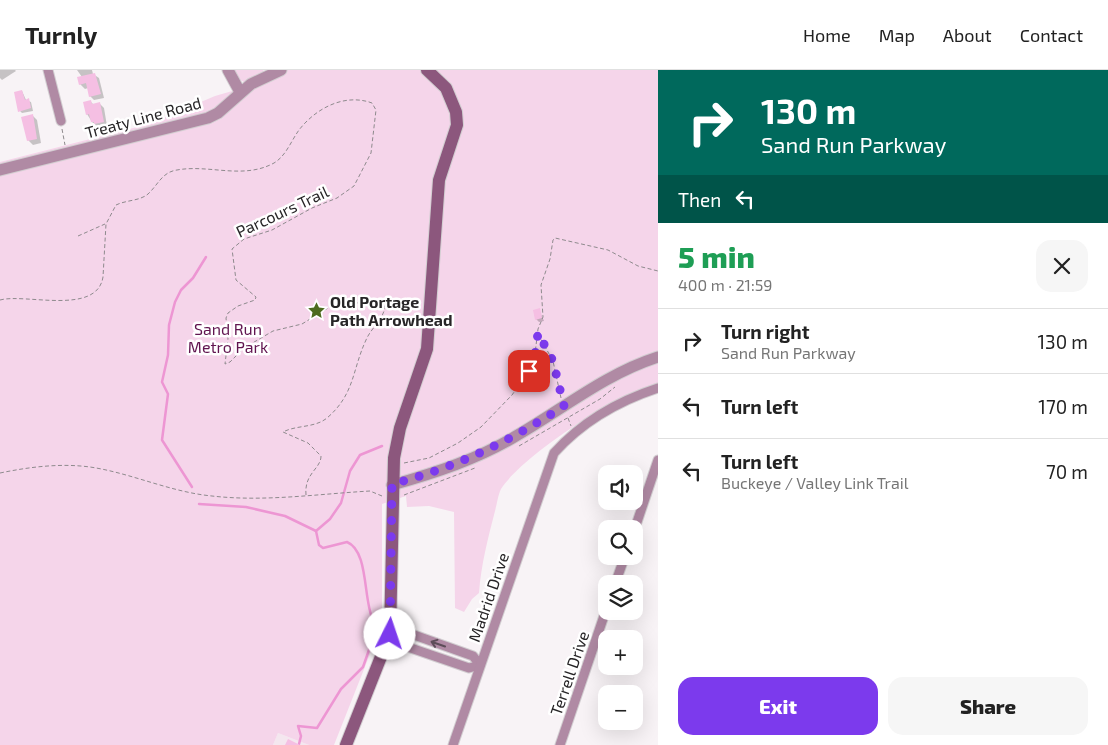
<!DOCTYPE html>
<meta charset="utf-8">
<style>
body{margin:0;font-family:"Exo 2",sans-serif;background:#f6f6f6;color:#222;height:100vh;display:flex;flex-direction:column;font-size:19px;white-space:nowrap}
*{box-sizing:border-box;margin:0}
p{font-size:16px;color:#767676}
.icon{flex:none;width:28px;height:28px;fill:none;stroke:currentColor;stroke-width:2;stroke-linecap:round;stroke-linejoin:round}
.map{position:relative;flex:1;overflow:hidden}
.sheet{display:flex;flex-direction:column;background:#fff;width:450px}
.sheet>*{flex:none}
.guide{background:#00695c;color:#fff;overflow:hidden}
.fabs{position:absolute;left:598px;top:395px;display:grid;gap:10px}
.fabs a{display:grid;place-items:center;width:45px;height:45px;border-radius:10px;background:#fff;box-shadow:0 5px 20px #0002;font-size:25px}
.pin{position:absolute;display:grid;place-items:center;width:42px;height:42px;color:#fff;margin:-21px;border-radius:10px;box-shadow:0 2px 8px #0006}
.me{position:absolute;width:55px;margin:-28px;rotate:4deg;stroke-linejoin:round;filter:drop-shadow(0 0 4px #0008)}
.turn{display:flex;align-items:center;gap:18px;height:105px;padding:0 20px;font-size:22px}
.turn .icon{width:65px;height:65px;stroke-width:2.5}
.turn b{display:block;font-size:35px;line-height:42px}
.then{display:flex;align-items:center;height:48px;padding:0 20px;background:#0003;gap:10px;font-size:19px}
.round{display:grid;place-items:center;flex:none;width:52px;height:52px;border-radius:15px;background:#f6f6f6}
.overview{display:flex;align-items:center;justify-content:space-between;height:85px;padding:0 20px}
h1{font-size:30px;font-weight:800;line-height:38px;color:#1e9e55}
.primary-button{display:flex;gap:10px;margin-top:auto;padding:10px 20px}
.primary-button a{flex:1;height:58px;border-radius:15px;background:#7c3aed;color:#fff;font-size:20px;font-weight:800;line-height:58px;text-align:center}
.primary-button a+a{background:#f6f6f6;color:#222}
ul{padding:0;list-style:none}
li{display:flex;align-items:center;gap:15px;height:65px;padding:0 20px;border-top:1px solid #e0e0e0}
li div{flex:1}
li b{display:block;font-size:19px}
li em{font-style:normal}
header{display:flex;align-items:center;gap:30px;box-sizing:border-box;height:70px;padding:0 25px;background:#fff;border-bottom:1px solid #e0e0e0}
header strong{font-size:24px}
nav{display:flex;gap:28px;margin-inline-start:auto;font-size:18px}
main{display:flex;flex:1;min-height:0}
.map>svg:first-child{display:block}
.built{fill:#f4e7ef}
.green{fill:#f5d5ea}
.shadow{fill:#0003}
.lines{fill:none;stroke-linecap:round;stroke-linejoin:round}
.stream{stroke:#ed96d3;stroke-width:2.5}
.building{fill:#f5bfe3}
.minor-casing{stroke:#d2ced1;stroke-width:11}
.tertiary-casing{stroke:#d2ced1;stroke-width:13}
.secondary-casing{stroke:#d2ced1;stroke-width:14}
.path{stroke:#8e8a8d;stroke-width:1;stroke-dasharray:4 2.5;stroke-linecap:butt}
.minor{stroke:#b08aa4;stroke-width:9}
.tertiary{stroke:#b08aa4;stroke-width:11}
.secondary{stroke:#8c577d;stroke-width:12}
.oneway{stroke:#5e4d59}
.route{stroke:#7c3aed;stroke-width:9;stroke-dasharray:0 16.2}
.labels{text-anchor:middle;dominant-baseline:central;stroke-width:5;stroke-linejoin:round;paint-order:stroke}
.street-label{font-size:16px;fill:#272527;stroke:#fff}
.poi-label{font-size:16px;font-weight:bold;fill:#272527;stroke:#fff;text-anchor:start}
.park-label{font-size:16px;fill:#611550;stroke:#fff}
</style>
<header>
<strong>Turnly</strong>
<nav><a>Home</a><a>Map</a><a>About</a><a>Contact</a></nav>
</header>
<main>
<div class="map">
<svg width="658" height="675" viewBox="0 0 658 675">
<rect width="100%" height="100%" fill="#f8f3f6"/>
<!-- built -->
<path class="built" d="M278,663L309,675H273Z"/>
<!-- green -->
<g class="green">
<path d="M233,0H263L265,2L246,13L238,9Z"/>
<path d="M282,0H658V313C619,323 523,385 501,419C498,425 497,434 495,441C488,468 481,495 479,523L472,529L464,542L455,538L454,442L429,436L407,437L406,426L382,434V541L372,579L334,675H309L278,663L273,675H0V92L149,54L215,26L253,15Z"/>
</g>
<!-- shadow -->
<g class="shadow">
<path d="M0,0H15L16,1L2,10L0,8Z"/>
<path d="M77,0H92L93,4L99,8L104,28L94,30L90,26L88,18L85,19L80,14L82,7Z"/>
<path d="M22,21L26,30L31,32L33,41L22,43L20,41Z"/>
<path d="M91,32L94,35L100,34L104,38L107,56L100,58L92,52L87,44Z"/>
<path d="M32,45L37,50L41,73L33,75L28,70Z"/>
<path d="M539,240L544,251L539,252L536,249Z"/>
</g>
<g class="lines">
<!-- stream -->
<g class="stream">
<path d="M192,417L162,370L168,324L162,312L168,285L169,255L175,232L181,220L193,208L206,187"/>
<path d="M199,434L246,437L285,446L316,461L319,475L323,478L347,472C369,481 363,530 373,550L368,561L370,577L363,597L341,619L317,658L298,656L301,666L299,674"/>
<path d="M316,461L330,449L341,433L350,401L360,385L382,376"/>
</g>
</g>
<!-- building -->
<g class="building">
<path d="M95,3L101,24L89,27L86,13L79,15L77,7Z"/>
<path d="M22,20L25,30L29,28L31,38L18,42L14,22Z"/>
<path d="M91,30L92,34L100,32L104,52L94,54V52H91L89,44L86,45L83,32Z"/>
<path d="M33,44L37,69L27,71L21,47Z"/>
<path d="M540,238L542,248L535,250L533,240Z"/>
<path d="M288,669L300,675H285Z"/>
</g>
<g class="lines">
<defs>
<g id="minor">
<path d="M48,0L61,51"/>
<path d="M634,461L658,390"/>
<path d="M615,514L625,486"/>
<path d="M390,564L403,561L473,586L480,595"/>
<path d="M390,564L402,575L469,598L480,595"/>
<path d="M453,675L554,383C582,352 618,331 658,318"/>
<path d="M560,675L606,540"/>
</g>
<g id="tertiary">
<path d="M228,0L240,22"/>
<path d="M0,100L208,48L218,43L251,14L281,0"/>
<path d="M392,415C435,403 478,389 516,366C563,339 605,304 658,287"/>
</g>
<path id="secondary" d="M346,675L390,564L394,388L400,358L427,279L439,110L457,55L456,42L446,18L427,0"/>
</defs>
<!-- minor casing -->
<use href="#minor" class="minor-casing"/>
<!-- tertiary casing -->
<use href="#tertiary" class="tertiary-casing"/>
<!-- secondary casing -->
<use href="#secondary" class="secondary-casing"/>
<!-- path -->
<g class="path">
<path d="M62,59L65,75"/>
<path d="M78,166L105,154"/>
<path d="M0,230C25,223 97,246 103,207L106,154L116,135C126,130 140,131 148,124C158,115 162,102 177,100C209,94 243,110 274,93C286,86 291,71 299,60C316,38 345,23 372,33L376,40L371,83L354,116L337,128L312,138L272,160L244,169L232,179L236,210L256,227L255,230L238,236L228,243L226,248L228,269L225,294L230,292L244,278L273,261L302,254L328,238L380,229L385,237C383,250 371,258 366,270C352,300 355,324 327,348C315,358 296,355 283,362L308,373L321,386C321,399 304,403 306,425"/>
<path d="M538,264L553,291L561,328"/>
<path d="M568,348L571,356"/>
<path d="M519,376L600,329L615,317"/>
<path d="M404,393L429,388L458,373L481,357L512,325L529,301L534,292L538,259L543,247L541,215L550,189L553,170L555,168L608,180L638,196L658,201"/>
<path d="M0,403C29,397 60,393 90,397C131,403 170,422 212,426C264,432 318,424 370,421L382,426"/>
<path d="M404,425L475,398"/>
</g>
<!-- minor -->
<use href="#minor" class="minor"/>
<!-- tertiary -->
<use href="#tertiary" class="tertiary"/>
<!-- secondary -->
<use href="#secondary" class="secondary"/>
</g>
<!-- one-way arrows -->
<defs><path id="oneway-shaft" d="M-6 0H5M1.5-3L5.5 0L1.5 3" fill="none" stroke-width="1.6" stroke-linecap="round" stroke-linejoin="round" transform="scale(1.25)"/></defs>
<use class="oneway" href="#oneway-shaft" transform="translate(438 574) rotate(-161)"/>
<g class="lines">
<!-- route -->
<path class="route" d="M390,564L392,414C455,398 510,371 564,336L553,291L538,263L534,292L529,301"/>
</g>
<!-- icons -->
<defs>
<symbol id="sight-bare" viewBox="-9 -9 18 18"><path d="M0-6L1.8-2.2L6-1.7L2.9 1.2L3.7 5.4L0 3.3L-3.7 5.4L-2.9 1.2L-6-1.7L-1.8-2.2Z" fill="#4d6b1f" stroke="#fff" stroke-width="2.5" paint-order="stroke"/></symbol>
</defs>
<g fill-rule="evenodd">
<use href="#sight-bare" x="304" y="228" width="25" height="25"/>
</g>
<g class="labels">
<!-- street labels -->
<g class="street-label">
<text transform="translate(143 47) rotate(-15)">Treaty Line Road</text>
<text transform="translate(282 141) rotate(-25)">Parcours Trail</text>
<text transform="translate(488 527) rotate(-71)">Madrid Drive</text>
<text transform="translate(569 603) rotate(-71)">Terrell Drive</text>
</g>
<!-- poi labels -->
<g class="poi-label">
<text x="330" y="231">Old Portage<tspan x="330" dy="18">Path Arrowhead</tspan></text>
</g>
<!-- park labels -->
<g class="park-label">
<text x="228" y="258">Sand Run<tspan x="228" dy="18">Metro Park</tspan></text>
</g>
</g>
</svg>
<div class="fabs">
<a><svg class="icon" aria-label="sound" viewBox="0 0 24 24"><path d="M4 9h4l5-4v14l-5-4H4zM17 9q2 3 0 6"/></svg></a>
<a><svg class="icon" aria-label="search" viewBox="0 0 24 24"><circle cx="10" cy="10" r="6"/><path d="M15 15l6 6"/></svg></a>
<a><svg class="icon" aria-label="layers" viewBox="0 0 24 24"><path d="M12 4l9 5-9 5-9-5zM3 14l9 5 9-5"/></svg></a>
<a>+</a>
<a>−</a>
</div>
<div class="pin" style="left:529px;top:301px;background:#d93025"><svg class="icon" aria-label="arrive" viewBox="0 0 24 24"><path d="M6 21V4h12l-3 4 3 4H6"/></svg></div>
<svg class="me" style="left:390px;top:564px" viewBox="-20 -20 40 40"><circle r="19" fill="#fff"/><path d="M0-13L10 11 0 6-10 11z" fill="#7c3aed"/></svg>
</div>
<section class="sheet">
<div class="guide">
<div class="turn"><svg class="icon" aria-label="right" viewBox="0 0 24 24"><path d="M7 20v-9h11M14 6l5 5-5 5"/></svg><div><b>130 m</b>Sand Run Parkway</div></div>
<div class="then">Then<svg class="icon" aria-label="left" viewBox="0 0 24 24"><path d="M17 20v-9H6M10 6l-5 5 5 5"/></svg></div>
</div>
<div class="overview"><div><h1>5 min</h1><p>400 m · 21:59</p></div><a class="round"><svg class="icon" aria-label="close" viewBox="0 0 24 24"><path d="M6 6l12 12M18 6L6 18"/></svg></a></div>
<ul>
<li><svg class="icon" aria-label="right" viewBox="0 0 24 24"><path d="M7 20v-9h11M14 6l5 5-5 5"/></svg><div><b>Turn right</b><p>Sand Run Parkway</p></div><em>130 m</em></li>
<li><svg class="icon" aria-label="left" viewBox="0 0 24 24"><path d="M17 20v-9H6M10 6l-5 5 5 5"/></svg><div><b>Turn left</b></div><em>170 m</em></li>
<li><svg class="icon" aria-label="left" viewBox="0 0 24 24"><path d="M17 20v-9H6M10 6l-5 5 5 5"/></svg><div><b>Turn left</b><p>Buckeye / Valley Link Trail</p></div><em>70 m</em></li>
</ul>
<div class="primary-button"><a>Exit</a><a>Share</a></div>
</section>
</main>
